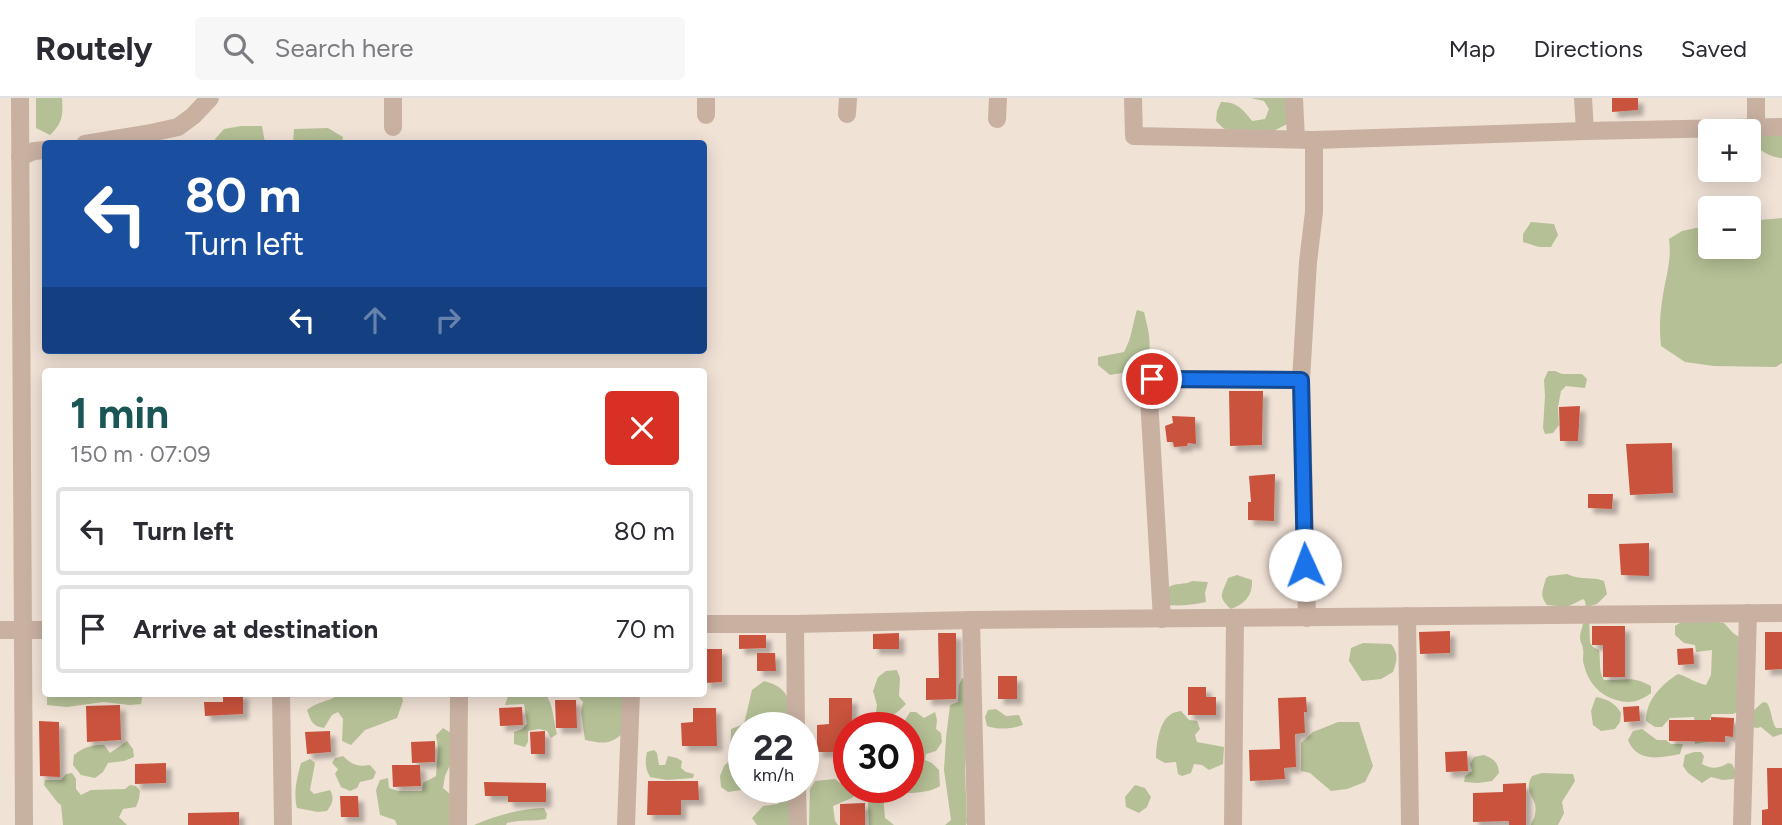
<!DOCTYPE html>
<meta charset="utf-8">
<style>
body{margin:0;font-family:Figtree,sans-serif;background:#f7f7f7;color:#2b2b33;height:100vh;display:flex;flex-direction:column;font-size:26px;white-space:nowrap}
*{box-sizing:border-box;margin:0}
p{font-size:23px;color:#7c7c81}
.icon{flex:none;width:38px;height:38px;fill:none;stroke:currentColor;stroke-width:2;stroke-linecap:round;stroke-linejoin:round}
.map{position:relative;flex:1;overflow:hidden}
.details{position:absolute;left:42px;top:270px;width:665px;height:329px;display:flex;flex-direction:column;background:#fff;border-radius:7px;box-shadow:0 4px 18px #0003}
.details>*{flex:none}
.hud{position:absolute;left:42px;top:42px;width:665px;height:214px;border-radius:7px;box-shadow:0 4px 18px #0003;background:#1a4fa0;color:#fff;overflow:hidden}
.tools{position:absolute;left:1698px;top:21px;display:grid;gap:14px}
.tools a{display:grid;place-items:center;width:63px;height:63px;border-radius:7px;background:#fff;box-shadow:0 4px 18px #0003;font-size:35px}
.speed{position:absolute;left:728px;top:614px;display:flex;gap:14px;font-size:35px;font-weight:700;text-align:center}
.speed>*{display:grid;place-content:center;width:91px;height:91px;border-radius:50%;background:#fff;box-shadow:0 4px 18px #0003;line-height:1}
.speed small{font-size:18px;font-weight:400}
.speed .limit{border:10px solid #d22;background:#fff;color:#111}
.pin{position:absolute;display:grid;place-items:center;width:60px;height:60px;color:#fff;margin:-30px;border:4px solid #fff;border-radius:50%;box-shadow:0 2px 7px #0007}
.me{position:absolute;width:77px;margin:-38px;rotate:358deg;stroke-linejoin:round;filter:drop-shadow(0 0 5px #0008)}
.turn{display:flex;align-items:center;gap:24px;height:147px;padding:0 28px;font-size:32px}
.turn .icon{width:91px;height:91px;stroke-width:2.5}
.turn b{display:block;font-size:49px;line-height:60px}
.lanes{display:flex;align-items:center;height:66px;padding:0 28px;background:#0003;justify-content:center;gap:35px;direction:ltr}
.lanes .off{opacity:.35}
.round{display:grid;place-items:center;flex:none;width:74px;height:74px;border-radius:7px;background:#f7f7f7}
.headline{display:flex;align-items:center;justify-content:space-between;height:119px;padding:0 28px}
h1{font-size:42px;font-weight:700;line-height:52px;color:#1a5655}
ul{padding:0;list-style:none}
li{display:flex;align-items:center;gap:21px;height:88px;margin:0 14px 10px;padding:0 14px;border:4px solid #e1e1e2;border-radius:7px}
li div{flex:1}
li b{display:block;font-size:26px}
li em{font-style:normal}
header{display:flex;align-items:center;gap:42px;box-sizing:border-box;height:98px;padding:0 35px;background:#fff;border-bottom:2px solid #e1e1e2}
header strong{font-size:33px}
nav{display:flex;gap:38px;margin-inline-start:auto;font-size:24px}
.search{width:490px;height:63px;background:#f7f7f7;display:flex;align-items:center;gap:18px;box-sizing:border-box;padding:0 24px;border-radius:7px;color:#7c7c81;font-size:26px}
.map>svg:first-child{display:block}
.green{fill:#b5c096}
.building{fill:#c9533c;filter:url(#shadow)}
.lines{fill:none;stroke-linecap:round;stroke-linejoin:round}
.minor{stroke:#c9b1a2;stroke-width:18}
.route-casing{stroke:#114b97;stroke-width:18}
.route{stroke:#1a73e8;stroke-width:12}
</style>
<header>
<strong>Routely</strong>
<div class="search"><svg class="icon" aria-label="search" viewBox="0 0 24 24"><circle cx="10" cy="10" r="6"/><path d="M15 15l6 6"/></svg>Search here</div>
<nav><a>Map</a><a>Directions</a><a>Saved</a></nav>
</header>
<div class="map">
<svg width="1782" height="727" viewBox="0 0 1782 727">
<defs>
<filter id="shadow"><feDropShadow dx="5.5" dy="5.5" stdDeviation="2" flood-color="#0004"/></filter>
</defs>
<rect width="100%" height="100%" fill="#f1e2d6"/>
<!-- green -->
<g class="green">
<path d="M36,0H62C63,18 63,24 50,37L36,30Z"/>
<path d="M1251,0H1287L1289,25L1268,36L1239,37L1223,30L1216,23L1217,13L1221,4C1236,3 1244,12 1252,23L1265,21L1269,11L1264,3Z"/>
<path d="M241,28H262L265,45H216L215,41L224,31Z"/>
<path d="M328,30L343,39L342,45H293L294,31Z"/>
<path d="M1757,34L1782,35V60C1771,60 1762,53 1753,47L1752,40Z"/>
<path d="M1782,120V265L1776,269L1714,268L1685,264L1661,248C1659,230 1660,214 1663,197C1666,178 1672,161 1669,141L1682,133L1710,127V149H1748V123Z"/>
<path d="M1531,124L1554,126L1558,137L1551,149H1539L1523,144V136Z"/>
<path d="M1137,212L1144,214C1149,236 1155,252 1141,272L1110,277L1098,267V259L1124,254C1132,240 1132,227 1137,212Z"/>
<path d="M1548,273H1555L1562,276H1582L1587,281L1585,290L1566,288L1561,293L1558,309L1559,327L1553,335L1545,336L1543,330L1545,298L1544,282Z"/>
<path d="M1567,476C1581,483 1592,478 1604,483L1607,496L1597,506L1586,509L1585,503L1583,501L1567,509L1547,507C1539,496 1543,493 1546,480L1549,478Z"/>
<path d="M1237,477L1252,482C1253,497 1245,506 1231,511C1216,498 1223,495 1228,480Z"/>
<path d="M1192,483L1208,484L1205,495L1206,504C1193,507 1180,508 1167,507L1166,491C1176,483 1184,488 1192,483Z"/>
<path d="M1589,517L1590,545L1593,549L1599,552C1601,562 1598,573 1604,582C1624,583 1632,577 1651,588V595C1639,604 1630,606 1616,602C1599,597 1588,584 1584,567C1582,562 1584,556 1583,551C1583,547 1580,544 1580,540C1580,533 1584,526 1584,518Z"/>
<path d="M1688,520L1724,525L1733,535L1744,542L1740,613L1733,616H1712L1708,626L1712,643L1695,646C1693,636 1696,628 1694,619L1670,620L1662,629H1655L1646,623C1646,602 1661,587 1678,576C1689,579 1695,585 1706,587L1711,577L1712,552L1696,554L1695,547L1684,545L1675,537V528Z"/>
<path d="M1363,545L1391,546C1399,556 1397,562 1393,574L1381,581L1362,583L1349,563L1351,550Z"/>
<path d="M897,572L900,580L899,598L906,606C896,616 890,622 875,621L877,607L873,593L878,579L886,573Z"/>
<path d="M962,580L967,582L968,630L965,671L967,724L966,727H945L951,722L944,672L946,640L950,607L958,604L959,587Z"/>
<path d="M764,583C792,590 789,605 794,630H744L745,690L741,692L728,694L721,689L720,678L724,668L730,662L731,631L744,626L752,592Z"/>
<path d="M47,595H100L102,598H107L109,595H143L141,606L130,607L103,604L67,609L47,607Z"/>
<path d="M341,595H401L403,603L397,620L365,632L351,647L342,643L343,621L338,614L332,617L324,630C312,628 311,623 307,612C318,603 330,604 341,595Z"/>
<path d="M509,595H545C554,608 553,621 557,636L551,640L547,633L539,631L528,633V644L525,649L514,646V634L522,631L527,626L524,606L505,607Z"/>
<path d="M571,595H623L625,633C611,647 604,646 585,642L581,614L583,604L576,596Z"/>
<path d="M1596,599C1607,601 1615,605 1621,615L1620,624L1615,631L1601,633L1593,627L1591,613Z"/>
<path d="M1763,604L1767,605C1772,613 1771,622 1776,630H1782V636L1773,639L1761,629L1757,630L1752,629V614Z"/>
<path d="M996,611L1006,618L1019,617L1023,627C1010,631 1000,632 987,628L985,619L988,612Z"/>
<path d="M1181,613L1189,622L1197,623L1200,631L1195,637L1197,644L1224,649L1223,666L1209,672L1202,667L1194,666L1191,675L1182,678L1178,676L1176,664L1165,665L1156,660C1156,648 1159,624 1170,617C1173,614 1177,614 1181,613Z"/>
<path d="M910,614H916L924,620L935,614L937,622L936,631L941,635L942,644L936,653L926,656L925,662L932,665L939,672L940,688C923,699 889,694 868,693L867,690H908V630H894V626L905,622Z"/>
<path d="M1338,624H1359L1373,668L1365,684L1347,691L1331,693L1310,675L1301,673V645L1313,634Z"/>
<path d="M443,630L454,637L450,667L445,678L443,690L451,697L454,727H397L395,722L380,717L376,692L380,682L388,680L389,690L398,693H422L423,685L436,678L438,650L436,637Z"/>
<path d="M1642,631L1657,642H1666L1671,646H1683L1680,656C1660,660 1637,665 1628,642L1633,633Z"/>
<path d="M127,643L133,651L134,659L124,663L108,665L103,674L95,680L81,677L73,667L74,657C84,649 91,647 104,647L110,655Z"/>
<path d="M654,652L657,655L659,667H665L668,658L677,660L682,663L681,670L686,674L694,676L693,680L667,682L650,679C645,670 645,664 647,654Z"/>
<path d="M1694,654H1701L1704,658L1702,666C1711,671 1719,671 1728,665L1732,666L1736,674L1734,681L1723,682L1711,679L1702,685L1688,675L1683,668L1685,657Z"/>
<path d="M1484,657C1494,661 1498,664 1499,675L1492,683L1478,685L1464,684L1465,678L1472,673L1470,666L1474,659Z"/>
<path d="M343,658C353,667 357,669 370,667L376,674L373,681L360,684L357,690L350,693L341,689L335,676L338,671L332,665L335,660Z"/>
<path d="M310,661L315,665L310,692L314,696L330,692C335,701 332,706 327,713L318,714L297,710C293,694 297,680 301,665Z"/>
<path d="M72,675L76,681V691L81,697L91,692L125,691L130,687L136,688L140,693L139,701L136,709L123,711L119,719L127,727H63L61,707L58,705L44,687L45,682H61L66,676Z"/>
<path d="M1542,675L1573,676L1575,683L1562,704L1564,715L1558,727H1531C1532,723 1535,720 1535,716C1539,700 1522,695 1532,678Z"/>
<path d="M835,681L843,687H849V690H856L859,692L852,700L833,708L835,723L838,727H809L810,691L815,683Z"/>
<path d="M1135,687L1145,690L1151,699L1147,709L1139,715L1126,709L1125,699Z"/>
<path d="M780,690H795L794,727H757L752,720L763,708L778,706L782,692Z"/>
<path d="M869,697H883L885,720L894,727H869L868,709Z"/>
<path d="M544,710L547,716L546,721C532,724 522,721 507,725L506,727H474C497,717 519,711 544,710Z"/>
</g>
<!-- building -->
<g class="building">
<path d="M1612,0H1638V12L1612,14Z"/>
<path d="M1229,293H1263L1262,347L1230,348Z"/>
<path d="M1580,308L1578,343H1560L1559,309Z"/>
<path d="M1172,318L1195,319L1196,346L1188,345L1187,348L1174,349L1173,344H1167L1165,328L1173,325Z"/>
<path d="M1672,345L1673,395L1630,397L1626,346Z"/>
<path d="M1275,376L1274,423L1248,422V404H1251L1249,378Z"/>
<path d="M1588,396H1613L1612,411L1588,410Z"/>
<path d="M1649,445V478L1621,477L1619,446Z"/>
<path d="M1592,528H1625V579H1603V547H1592Z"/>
<path d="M1450,533V555L1420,556L1419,534Z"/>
<path d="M1765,534H1782V571L1765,572Z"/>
<path d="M899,535V551H873V536Z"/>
<path d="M938,535H956V601L926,602V580H939Z"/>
<path d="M739,537H766V550L739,551Z"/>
<path d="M1693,550L1694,566L1678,567L1677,551Z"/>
<path d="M704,551H722V584L705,585Z"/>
<path d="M757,555H775L776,573H757Z"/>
<rect x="998" y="578" width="19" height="23"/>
<path d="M1188,589H1206V599H1216V617H1188Z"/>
<path d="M223,595H243V616L205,618L204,604H223Z"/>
<path d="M1306,599L1307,614H1304L1305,635L1295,636L1296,669L1284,670L1285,681L1250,683L1249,652L1280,651L1278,600Z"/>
<path d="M829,600H852V620L851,630H849V654H817V627L829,626Z"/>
<path d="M555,602H576L577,630H556Z"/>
<path d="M120,607L121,642L87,644L86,608Z"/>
<path d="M1639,608L1640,623L1624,624L1623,609Z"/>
<path d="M522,609L523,627L500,628L499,610Z"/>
<path d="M693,610H716L717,648H682L681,625L693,624Z"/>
<path d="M1711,619L1734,620L1733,639L1725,638V644L1669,643V622H1711Z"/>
<path d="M39,623L59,624L60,679L40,678Z"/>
<path d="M330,633L331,654L307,656L305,634Z"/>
<path d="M545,633V656H531L530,634Z"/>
<path d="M435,643V664L412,665L411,644Z"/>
<path d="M1467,653L1468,673L1446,674L1445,654Z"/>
<path d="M166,665V685L135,686V666Z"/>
<path d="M392,667H420L421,688L393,689Z"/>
<path d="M1767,670H1782V727H1762V712L1768,711Z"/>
<path d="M648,683H698L699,702H681V717H647Z"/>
<path d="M484,684L546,685V704H508V698H485Z"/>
<path d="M1526,685V727H1509V723L1473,724V695L1503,694V686Z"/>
<path d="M340,698H358L359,719H341Z"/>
<path d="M865,705V727H840V706Z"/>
<path d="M239,714V727H188V715Z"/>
</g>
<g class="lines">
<!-- minor -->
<g class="minor">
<path d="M20,0L24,727"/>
<path d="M393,0V29"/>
<path d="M1133,0L1134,38L1314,42L1585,33L1782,29"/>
<path d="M1294,0L1296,41"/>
<path d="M1583,0L1585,33"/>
<path d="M1756,0V30"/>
<path d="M847,16L848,0"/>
<path d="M706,17V0"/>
<path d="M997,21L998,0"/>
<path d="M85,46L146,36L178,29L193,18L210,0"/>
<path d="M20,59L34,53L46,52"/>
<path d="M1407,518L1410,727"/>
<path d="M1307,520L1301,282L1308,164L1314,114V42"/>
<path d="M1162,521L1148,284L1152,281L1301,282"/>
<path d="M971,522L976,727"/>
<path d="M704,526H795L971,522L1782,515"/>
<path d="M795,526L796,630"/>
<path d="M0,532H46"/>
<path d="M281,595L283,727"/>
<path d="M797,690L798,727"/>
<path d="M458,727L459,595"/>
<path d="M626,727L631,595"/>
<path d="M1233,727L1235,520"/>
<path d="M1742,727L1748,515"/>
</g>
</g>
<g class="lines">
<defs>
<path id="route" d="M1152,281L1301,282L1305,467"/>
</defs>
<!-- route casing -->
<use href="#route" class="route-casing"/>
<!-- route -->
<use href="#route" class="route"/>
</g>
</svg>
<div class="tools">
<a>+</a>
<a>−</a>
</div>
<div class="speed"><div>22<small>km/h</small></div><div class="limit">30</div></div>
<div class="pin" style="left:1152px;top:281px;background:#d93025"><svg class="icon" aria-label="arrive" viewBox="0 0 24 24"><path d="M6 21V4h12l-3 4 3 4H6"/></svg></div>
<svg class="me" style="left:1305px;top:467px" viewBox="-20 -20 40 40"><circle r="19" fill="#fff"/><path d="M0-13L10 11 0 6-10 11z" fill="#1a73e8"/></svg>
<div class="hud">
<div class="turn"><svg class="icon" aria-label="left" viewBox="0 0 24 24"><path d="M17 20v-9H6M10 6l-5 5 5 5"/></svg><div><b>80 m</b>Turn left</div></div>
<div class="lanes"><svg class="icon" aria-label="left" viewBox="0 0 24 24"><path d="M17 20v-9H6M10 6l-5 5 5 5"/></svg><svg class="icon off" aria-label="ahead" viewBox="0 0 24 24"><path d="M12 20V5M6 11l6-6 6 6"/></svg><svg class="icon off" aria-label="right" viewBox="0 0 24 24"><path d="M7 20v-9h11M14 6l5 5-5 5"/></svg></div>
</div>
<section class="details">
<div class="headline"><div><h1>1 min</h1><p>150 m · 07:09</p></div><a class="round" style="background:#d93025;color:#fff"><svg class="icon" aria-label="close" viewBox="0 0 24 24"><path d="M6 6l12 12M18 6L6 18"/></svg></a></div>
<ul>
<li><svg class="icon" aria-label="left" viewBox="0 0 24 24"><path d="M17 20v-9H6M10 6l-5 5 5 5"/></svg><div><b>Turn left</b></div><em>80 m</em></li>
<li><svg class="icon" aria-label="arrive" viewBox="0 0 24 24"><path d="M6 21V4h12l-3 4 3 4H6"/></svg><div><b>Arrive at destination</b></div><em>70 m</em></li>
</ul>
</section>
</div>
